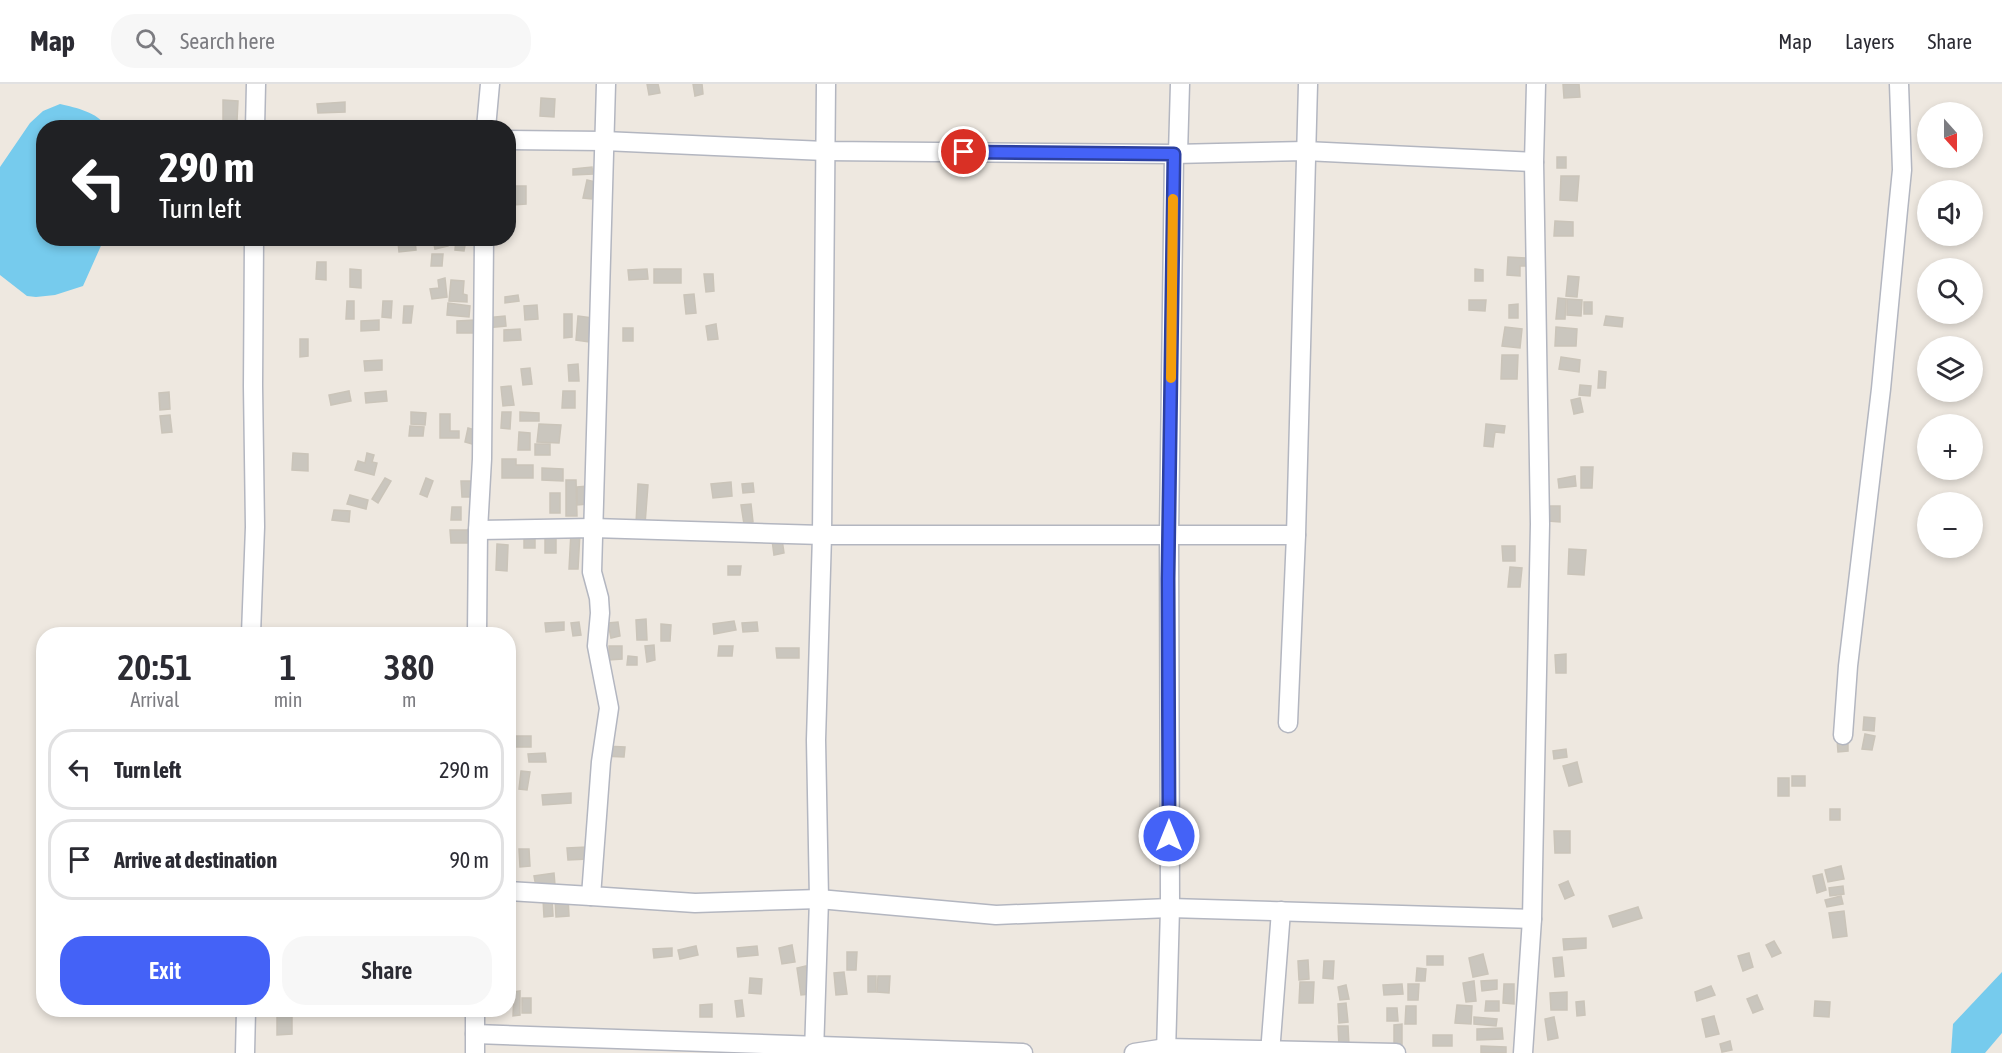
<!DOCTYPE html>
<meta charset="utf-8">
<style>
body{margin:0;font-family:"Asap Condensed",sans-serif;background:#f7f7f7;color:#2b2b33;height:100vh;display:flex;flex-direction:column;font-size:22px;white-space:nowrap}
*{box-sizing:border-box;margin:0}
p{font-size:20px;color:#7c7c81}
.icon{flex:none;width:33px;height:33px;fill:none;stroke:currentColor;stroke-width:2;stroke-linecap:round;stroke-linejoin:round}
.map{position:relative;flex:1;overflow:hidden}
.panel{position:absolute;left:36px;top:543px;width:480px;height:390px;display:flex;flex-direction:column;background:#fff;border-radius:24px;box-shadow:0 3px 9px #0003}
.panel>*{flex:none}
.top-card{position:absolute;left:36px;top:36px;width:480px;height:126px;border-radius:24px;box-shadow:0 3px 9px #0003;background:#202124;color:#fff;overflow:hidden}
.needle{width:39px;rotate:159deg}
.fabs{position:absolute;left:1917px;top:18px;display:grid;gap:12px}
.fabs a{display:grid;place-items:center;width:66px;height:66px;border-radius:50%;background:#fff;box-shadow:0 3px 9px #0003;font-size:30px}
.pin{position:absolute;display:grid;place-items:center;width:51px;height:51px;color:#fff;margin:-26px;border:3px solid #fff;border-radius:50%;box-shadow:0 2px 6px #0007}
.me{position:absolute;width:66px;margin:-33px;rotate:0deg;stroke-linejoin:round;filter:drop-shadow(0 0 4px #0008)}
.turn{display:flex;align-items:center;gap:21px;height:126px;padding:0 24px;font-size:27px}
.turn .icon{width:78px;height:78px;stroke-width:2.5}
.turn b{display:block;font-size:42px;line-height:51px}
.eta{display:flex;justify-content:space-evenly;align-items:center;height:102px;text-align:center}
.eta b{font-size:36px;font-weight:600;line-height:42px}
.primary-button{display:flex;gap:12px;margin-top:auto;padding:12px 24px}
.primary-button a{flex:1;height:69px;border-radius:24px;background:#4462f7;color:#fff;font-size:24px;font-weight:600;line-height:69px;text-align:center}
.primary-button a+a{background:#f7f7f7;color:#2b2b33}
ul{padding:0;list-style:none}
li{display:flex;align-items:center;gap:18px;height:81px;margin:0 12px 9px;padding:0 12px;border:3px solid #e1e1e2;border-radius:24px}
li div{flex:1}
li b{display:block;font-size:22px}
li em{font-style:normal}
header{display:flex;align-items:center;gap:36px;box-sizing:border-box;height:84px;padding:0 30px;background:#fff;border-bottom:2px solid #e1e1e2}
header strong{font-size:28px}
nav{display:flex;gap:33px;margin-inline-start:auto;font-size:21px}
.search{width:420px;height:54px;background:#f7f7f7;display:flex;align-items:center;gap:15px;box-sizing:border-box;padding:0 21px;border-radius:24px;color:#7c7c81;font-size:22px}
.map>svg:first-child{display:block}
.water{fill:#76cbed}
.building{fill:#cac6be;stroke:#cac4b9;stroke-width:1.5}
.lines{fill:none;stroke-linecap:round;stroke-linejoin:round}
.street-casing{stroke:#b3b6c0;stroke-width:21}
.street{stroke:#fff;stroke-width:18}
.route-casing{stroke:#2c40a1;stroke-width:15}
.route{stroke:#4462f7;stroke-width:10}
.slow{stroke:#f59e0b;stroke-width:10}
</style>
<header>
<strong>Map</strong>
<div class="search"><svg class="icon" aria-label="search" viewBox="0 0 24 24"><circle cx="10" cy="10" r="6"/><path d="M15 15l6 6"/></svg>Search here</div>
<nav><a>Map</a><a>Layers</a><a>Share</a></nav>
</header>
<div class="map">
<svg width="2002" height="969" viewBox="0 0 2002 969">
<rect width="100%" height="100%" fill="#eee8e0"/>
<!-- water -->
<g class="water">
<path d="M60,20C77,24 97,28 107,43L44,44V154L104,155L83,202L55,211L36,213L27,212L0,191V83L30,39L43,27Z"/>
<path d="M2002,888V949L1985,969H1951L1953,940Z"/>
</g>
<!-- building -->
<g class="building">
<path d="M647,0H658L660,9L649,11Z"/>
<path d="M693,0H702L703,10L695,12Z"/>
<path d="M1563,0H1579L1580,13L1564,14Z"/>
<path d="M541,14L555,15L554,33L540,32Z"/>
<path d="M223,16L238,17L237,37H223Z"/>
<path d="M345,18V28L318,29L317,20Z"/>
<rect x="1557" y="73" width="9" height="11"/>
<path d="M592,83L593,90L573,91V85Z"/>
<path d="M1561,92H1579L1577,117L1560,116Z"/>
<path d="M587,96L596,98L592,115L583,114Z"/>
<path d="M512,102H526V120L513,121Z"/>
<path d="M1555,137L1573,138V152H1554Z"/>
<path d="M447,154L448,162L435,165L433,156Z"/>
<path d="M456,155L466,156L464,167L455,166Z"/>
<path d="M415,156L416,166L399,168L398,158Z"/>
<path d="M432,170H443L442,182H431Z"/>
<path d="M1508,173L1527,174L1526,182H1520V192L1507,191Z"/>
<path d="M317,178H326V196L316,195Z"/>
<path d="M350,185L361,186V204L350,203Z"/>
<path d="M647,185L648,195L629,196L628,186Z"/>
<rect x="654" y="185" width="27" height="14"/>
<path d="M1475,185L1483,186V197H1475Z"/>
<path d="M704,190H713L714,207L706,208Z"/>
<path d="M1568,192L1579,193L1577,213L1566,212Z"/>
<path d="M445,194L447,213L432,215L430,205L439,204L438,196Z"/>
<path d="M451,196L464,197L463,210L467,211V218L449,217Z"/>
<path d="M694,210L696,229L686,230L684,211Z"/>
<path d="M518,211L519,217L505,219V213Z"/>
<path d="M1558,214L1566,215L1565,235H1556Z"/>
<path d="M1567,215L1582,216L1581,232L1567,231Z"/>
<path d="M1469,216H1486L1485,227L1469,226Z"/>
<path d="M347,217H354V235H346Z"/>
<path d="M383,217H392L391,234L382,233Z"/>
<rect x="1584" y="218" width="8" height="12"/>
<path d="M448,219L470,222L469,233L447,231Z"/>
<path d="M1518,220V234H1509V221Z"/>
<path d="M537,221L538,235L525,236L524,222Z"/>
<path d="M404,222H413L411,239H403Z"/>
<path d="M564,230H572V253L564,254Z"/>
<path d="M505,232L506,242L486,244L485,234Z"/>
<path d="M578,232L592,234L589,258L576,256Z"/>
<path d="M1606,232L1623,234L1622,243L1604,241Z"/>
<path d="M379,236V246L361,247V237Z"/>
<path d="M475,236V249H457V237Z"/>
<path d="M716,240L718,255L708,256L706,242Z"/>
<path d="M1505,243L1522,245L1520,264L1502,262Z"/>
<path d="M1556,243L1577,245L1576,262H1555Z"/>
<rect x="623" y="244" width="10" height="13"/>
<path d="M520,245L521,256L504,257V246Z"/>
<path d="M300,255H308V272L300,273Z"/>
<path d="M1502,271H1518L1517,295H1501Z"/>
<path d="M1561,273L1580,276L1579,288L1559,285Z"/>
<path d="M382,276V286L365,287L364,277Z"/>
<path d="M578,280L579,297H569L568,281Z"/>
<path d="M530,284L532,300L523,301L521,285Z"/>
<path d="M1599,287L1606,288L1605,304H1598Z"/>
<path d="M1580,301L1591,302L1590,312L1579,311Z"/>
<path d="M511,302L514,321L503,322L501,303Z"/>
<path d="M349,307L351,317L331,321L329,311Z"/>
<path d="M386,307L387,317L366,319L365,309Z"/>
<path d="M563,307H575V324H562Z"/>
<path d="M169,308L170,325L160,326L159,309Z"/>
<path d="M1580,314L1583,328L1574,330L1571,316Z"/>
<path d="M411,328L426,329L425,341L411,340Z"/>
<path d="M502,328H511L510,345L501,344Z"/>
<path d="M520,328L539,329V337H520Z"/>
<path d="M440,330H450V347H459V354H440Z"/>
<path d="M170,331L172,348L162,349L160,332Z"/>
<path d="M539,340L561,341L559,359L537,358Z"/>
<path d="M1486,340L1505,342L1504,349L1495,348L1493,363L1484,362Z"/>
<path d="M410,342L424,343L423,352H409Z"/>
<path d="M468,344L479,347L476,361L465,358Z"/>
<path d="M519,348L530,349V366H518Z"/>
<rect x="535" y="360" width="15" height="11"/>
<path d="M293,369L308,370V387L292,386Z"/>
<path d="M367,369L374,371L372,378L377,379L374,391L355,386L358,377L365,379Z"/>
<path d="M502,375H516V381H533V394H502Z"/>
<path d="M1581,383H1593L1592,404H1581Z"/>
<path d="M542,384L563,385V397L542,396Z"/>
<path d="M1575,392L1576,402L1559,404L1558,395Z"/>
<path d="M385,394L391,397L378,419L372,415Z"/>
<path d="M426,394L433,397L427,413L420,410Z"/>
<path d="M566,396H576L577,432H566Z"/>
<path d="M461,397H471V413H462Z"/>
<path d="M731,398L732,412L713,414L711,400Z"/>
<path d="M753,399L754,408L743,409L742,400Z"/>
<path d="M638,400L648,401L645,440H636Z"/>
<path d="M588,402V420L577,421V403Z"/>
<rect x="550" y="409" width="10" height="20"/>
<path d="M350,411L368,416L366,425L347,420Z"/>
<path d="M751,420L753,438L744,440L741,421Z"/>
<path d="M1548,422H1560V438L1548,437Z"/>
<path d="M452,423H461V436H451Z"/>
<path d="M334,426L350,427L349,438L332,436Z"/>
<path d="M450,446H468V459H451Z"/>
<rect x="545" y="447" width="11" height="22"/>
<path d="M571,448L580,449L578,485H569Z"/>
<rect x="524" y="455" width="11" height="9"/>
<path d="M782,455L784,469L774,471L772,456Z"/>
<path d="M497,460L508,461L507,487L496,486Z"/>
<path d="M1502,462H1515V477H1503Z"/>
<path d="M1569,465L1586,466L1584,491L1568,490Z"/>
<path d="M728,482H741L740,491H728Z"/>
<path d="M1510,483L1522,484L1520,503H1508Z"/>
<path d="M646,535L647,556H637L636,536Z"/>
<path d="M734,537L736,546L714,550L713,540Z"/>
<path d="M564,538V546L546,548L545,539Z"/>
<path d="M579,538L581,551L573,552L571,539Z"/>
<path d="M618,538L620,552L611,554L608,539Z"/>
<path d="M757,538L758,547L743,548L742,539Z"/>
<path d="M661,540L671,541L670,557H661Z"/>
<path d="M654,561L655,576L647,578L645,562Z"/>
<path d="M609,562H622V575L609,576Z"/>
<path d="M719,562H733L732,572H718Z"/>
<path d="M776,564H799V574H777Z"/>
<path d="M1566,570V589H1556L1555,571Z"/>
<path d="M628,572L637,573V581H627Z"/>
<path d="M1864,633L1875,634L1874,647L1863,646Z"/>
<path d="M1865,650L1875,652L1872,666L1862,665Z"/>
<rect x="511" y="652" width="20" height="11"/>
<path d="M1837,655H1848V667L1838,668Z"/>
<path d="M603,662L625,663L624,673L602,672Z"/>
<path d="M1566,665L1567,673L1554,675L1553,667Z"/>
<path d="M545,669L546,678H529L528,670Z"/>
<path d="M1577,678L1582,698L1569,702L1563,682Z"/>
<path d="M521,687L530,688L527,706L519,705Z"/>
<rect x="1792" y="692" width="13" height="10"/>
<rect x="1778" y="694" width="11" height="18"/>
<rect x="508" y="697" width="7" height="15"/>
<path d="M571,709V719L543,721L542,711Z"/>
<rect x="1830" y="725" width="10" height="11"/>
<path d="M1554,747H1570V769H1555Z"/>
<path d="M587,763L588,775L568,776L567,764Z"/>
<path d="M519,765H529L530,782L520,783Z"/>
<path d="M1841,782L1844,795L1828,798L1825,786Z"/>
<path d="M554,789L555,801L536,803L534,792Z"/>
<path d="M1822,790L1826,806L1817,809L1813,792Z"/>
<path d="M1568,797L1574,811L1565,815L1559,801Z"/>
<path d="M1843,802L1844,810L1830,812L1829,804Z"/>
<path d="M1841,812L1843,820L1827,823L1825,816Z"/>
<path d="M568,813L569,832L556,833L555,814Z"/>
<path d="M552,814L553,832L544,833L543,815Z"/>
<path d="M1638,823L1642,834L1613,843L1609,832Z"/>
<path d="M1844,827L1847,852L1833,854L1829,829Z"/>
<path d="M1586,854V864L1564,866L1563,855Z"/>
<path d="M1774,857L1781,869L1772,873L1766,861Z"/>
<path d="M792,861L795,878L782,880L779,864Z"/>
<path d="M696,862L698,871L680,875L678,866Z"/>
<path d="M757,862L758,871L738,873L737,864Z"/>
<path d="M672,864V872L654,874L653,865Z"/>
<path d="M847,868H857L856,886H847Z"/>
<path d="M1749,869L1753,883L1743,887L1738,872Z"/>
<path d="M1483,870L1488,890L1473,893L1469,874Z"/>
<rect x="1427" y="872" width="16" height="9"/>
<path d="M1562,873L1564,892L1555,893L1553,874Z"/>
<path d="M1308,876L1309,895L1299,896L1298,877Z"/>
<path d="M1324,877H1334L1333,895L1323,894Z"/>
<path d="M806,882L810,910L801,911L797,884Z"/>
<path d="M1417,884L1426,885L1425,897H1416Z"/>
<path d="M844,888L847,910L836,911L834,889Z"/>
<rect x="868" y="892" width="8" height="16"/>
<path d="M878,892H890L889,909L877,908Z"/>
<path d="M750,894L762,895L761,910L749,909Z"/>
<path d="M1497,896V905L1482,907L1481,897Z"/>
<path d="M1474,897L1476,917L1466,918L1463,899Z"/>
<path d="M1300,898H1314L1313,919H1299Z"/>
<path d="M1402,900L1403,910L1384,911L1383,901Z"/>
<path d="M1408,900H1419L1418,916H1408Z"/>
<path d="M1504,900H1514V920L1503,919Z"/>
<path d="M1346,901L1349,915L1340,916L1338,903Z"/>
<path d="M1711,902L1715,911L1697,917L1695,908Z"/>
<path d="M520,907V931L513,932L514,908Z"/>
<path d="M1567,908V926H1551L1550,909Z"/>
<path d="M1757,911L1763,925L1753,929L1747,915Z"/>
<rect x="522" y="914" width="9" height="15"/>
<path d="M742,916L744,932L737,933L735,917Z"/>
<path d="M1486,917H1499V927H1485Z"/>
<path d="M1584,917L1585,931L1577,932L1576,918Z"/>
<path d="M1815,917L1830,918L1829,933L1814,932Z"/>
<path d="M1346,919L1348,938L1339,939L1338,920Z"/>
<path d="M712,920V933H700V921Z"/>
<path d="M1457,921L1472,922L1471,940L1455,939Z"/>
<path d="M1406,922H1416V940H1405Z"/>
<path d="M1387,924H1397L1398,937H1387Z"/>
<path d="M292,926V950L277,951V927Z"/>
<path d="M1714,932L1719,950L1706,953L1702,935Z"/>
<path d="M1474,933L1497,935L1496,942L1474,940Z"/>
<path d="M1554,933L1558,954L1548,956L1545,935Z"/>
<path d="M1402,940V962H1394V941Z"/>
<path d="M1338,942H1348L1349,962H1339Z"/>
<path d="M1502,944L1503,955L1477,956V945Z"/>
<rect x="1433" y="951" width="19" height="11"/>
<path d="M1730,957L1732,966L1722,968L1720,960Z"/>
<path d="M1481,962L1506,963V969H1481Z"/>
</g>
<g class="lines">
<defs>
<g id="street">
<path d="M606,0L592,488L599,514L600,529L597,562L609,624L601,678L591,812L695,819L819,815L996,831L1170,824L1532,835"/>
<path d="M255,44L256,0"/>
<path d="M486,44L490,0"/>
<path d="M508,56L604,57L825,67L1174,70L1305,67L1534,78"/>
<path d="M1178,70L1180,0"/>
<path d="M478,446L593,444L822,451H1296L1288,639"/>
<path d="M1296,451L1308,0"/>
<path d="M251,550L255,443L253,302L254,154"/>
<path d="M477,550L478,446L482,375L484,154"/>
<path d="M1843,651L1848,582L1881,305L1898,126L1902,86L1899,0"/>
<path d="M508,807L591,812"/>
<path d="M475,926V969"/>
<path d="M475,950L1023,969"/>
<path d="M245,969L246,926"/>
<path d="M814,969L819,815L816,656L822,451L826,0"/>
<path d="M1134,969L1166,964L1396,969"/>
<path d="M1166,969L1170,824L1169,451L1174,70"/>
<path d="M1270,969L1281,827"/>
<path d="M1523,969L1532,835L1540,440L1534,78L1536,0"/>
</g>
</defs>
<!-- street casing -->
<use href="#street" class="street-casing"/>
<!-- street -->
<use href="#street" class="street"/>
</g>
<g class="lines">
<defs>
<path id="route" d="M964,68L1174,70L1168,495L1169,752"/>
</defs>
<!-- route casing -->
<use href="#route" class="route-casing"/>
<!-- route -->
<use href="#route" class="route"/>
<!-- slow -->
<path class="slow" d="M1171,294L1173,115"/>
</g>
</svg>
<div class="fabs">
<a><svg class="needle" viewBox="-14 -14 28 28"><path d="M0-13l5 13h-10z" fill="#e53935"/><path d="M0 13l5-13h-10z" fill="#7c7c81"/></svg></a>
<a><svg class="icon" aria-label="sound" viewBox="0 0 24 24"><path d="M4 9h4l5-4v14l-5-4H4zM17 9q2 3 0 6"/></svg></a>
<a><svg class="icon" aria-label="search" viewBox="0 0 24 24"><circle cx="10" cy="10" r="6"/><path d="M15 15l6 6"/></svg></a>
<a><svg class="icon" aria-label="layers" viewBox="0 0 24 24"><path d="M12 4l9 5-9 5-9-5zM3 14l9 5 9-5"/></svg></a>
<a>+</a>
<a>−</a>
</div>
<div class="pin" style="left:964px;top:68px;background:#d93025"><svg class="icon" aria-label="arrive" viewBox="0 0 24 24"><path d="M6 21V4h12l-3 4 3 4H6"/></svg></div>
<svg class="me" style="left:1169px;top:752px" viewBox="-20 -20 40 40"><circle r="17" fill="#4462f7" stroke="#fff" stroke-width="3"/><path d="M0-11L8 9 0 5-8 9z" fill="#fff"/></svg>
<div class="top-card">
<div class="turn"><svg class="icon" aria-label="left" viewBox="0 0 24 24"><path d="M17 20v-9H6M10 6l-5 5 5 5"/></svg><div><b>290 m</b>Turn left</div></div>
</div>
<section class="panel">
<div class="eta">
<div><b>20:51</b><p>Arrival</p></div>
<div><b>1</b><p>min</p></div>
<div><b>380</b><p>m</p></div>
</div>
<ul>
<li><svg class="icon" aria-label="left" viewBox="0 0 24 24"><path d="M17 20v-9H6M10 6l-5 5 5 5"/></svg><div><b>Turn left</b></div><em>290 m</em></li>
<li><svg class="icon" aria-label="arrive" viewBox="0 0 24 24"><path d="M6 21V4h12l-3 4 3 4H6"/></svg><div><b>Arrive at destination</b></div><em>90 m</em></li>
</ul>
<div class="primary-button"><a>Exit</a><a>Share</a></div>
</section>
</div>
